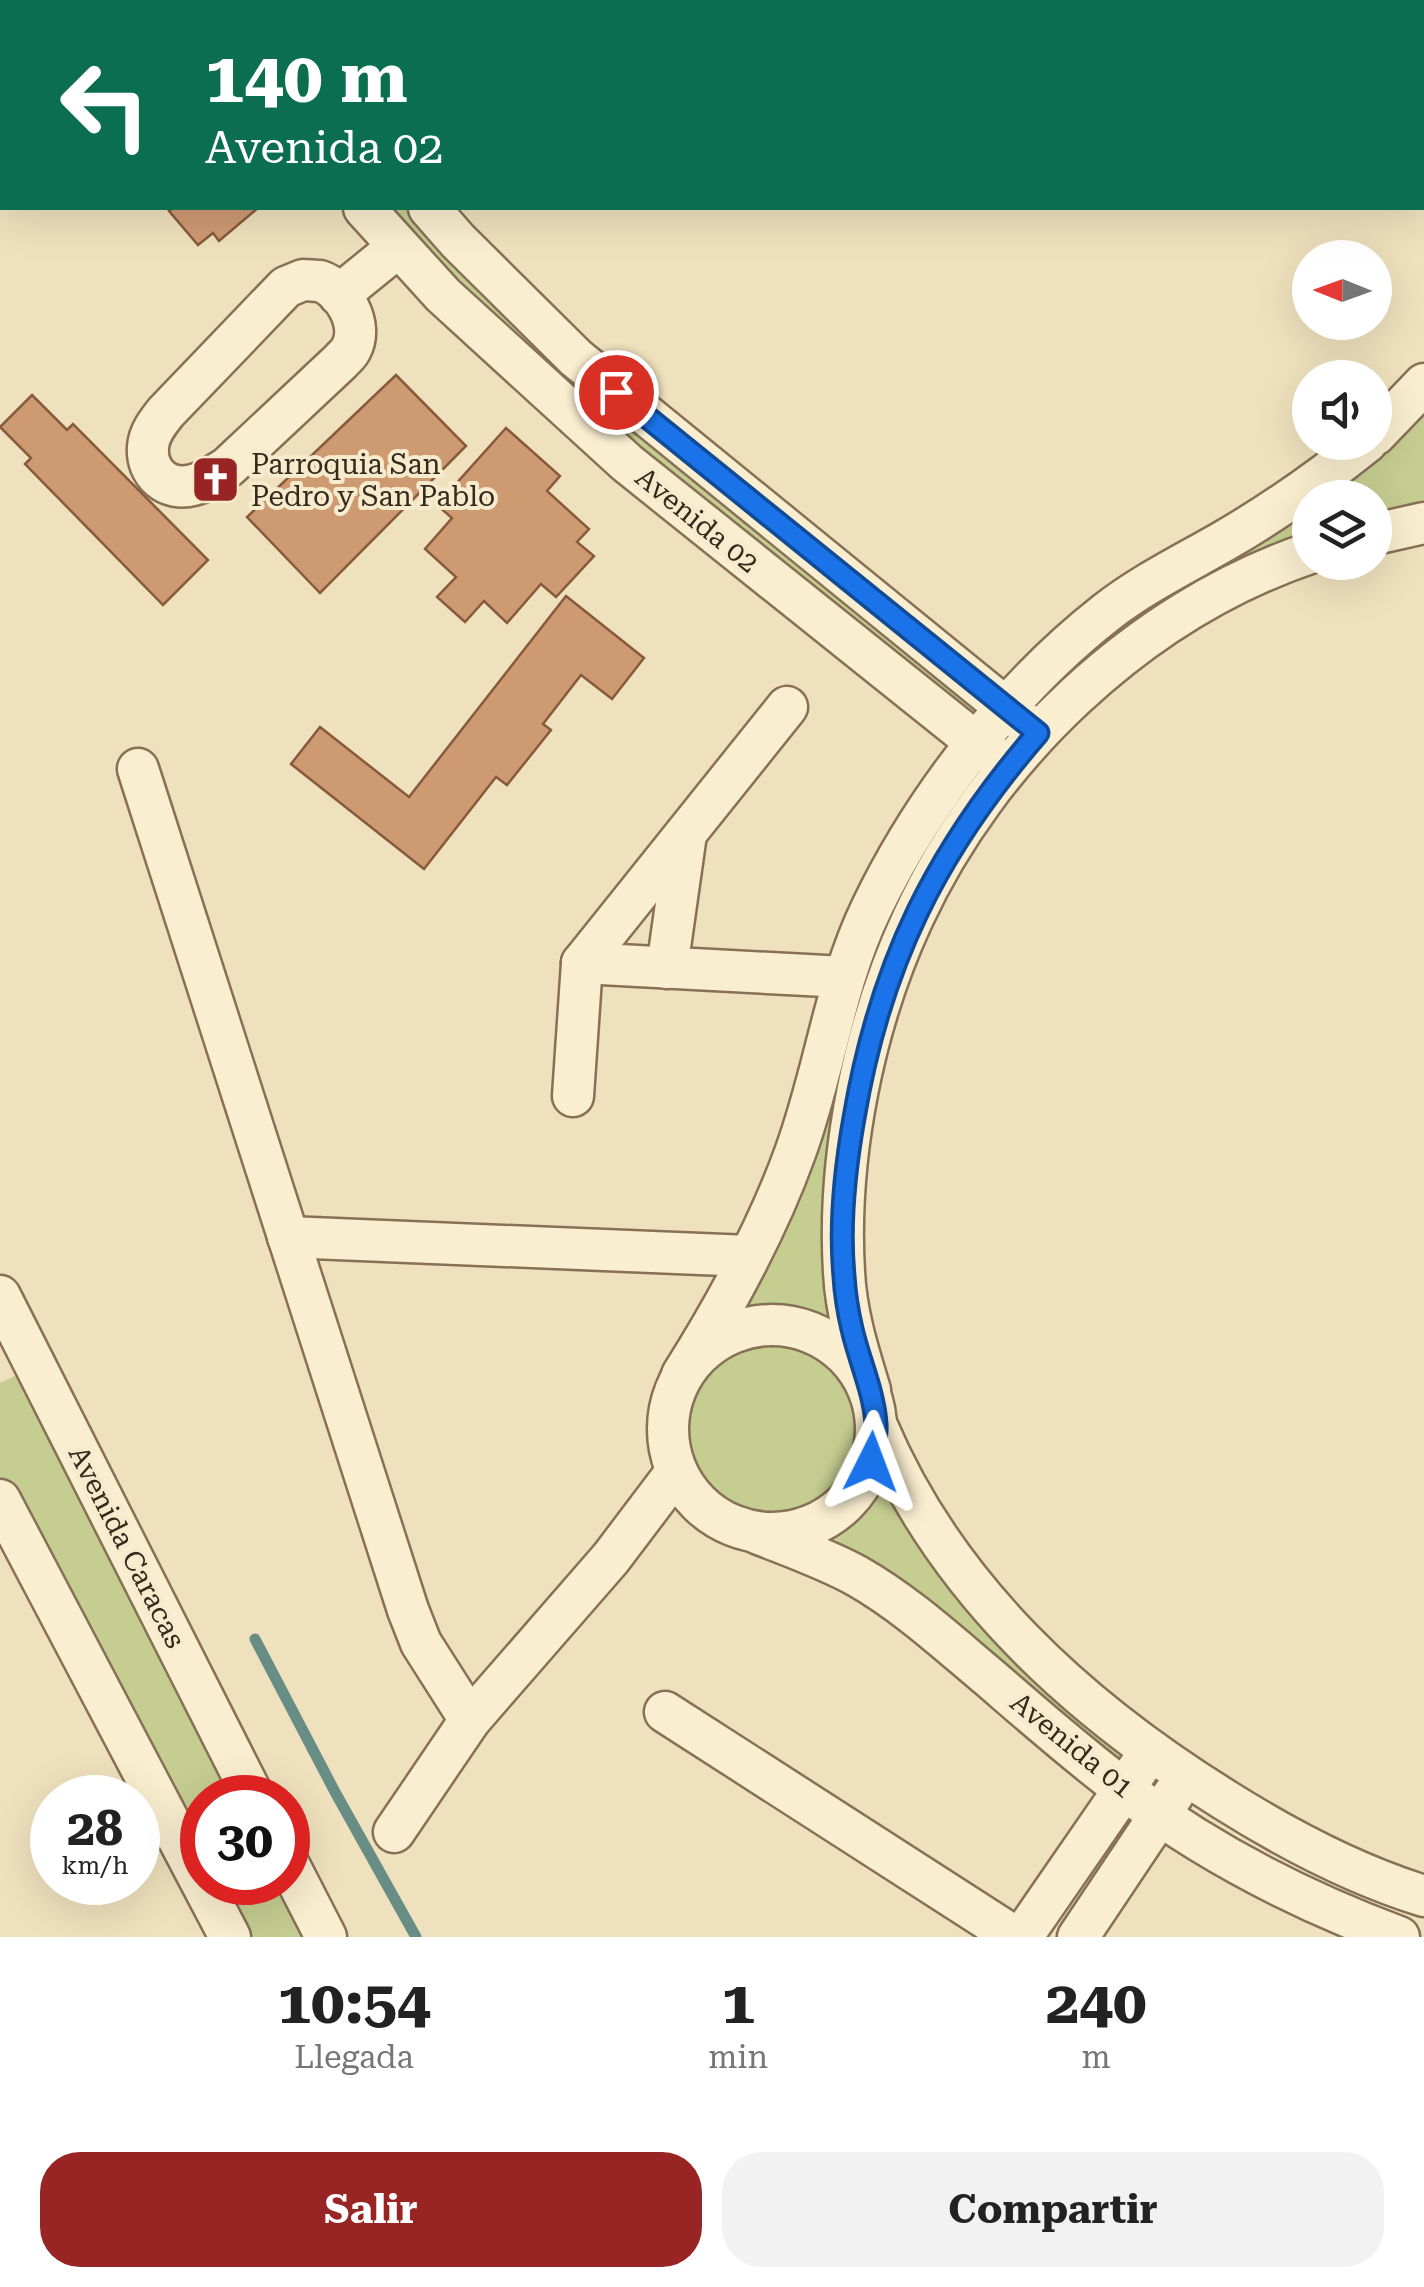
<!DOCTYPE html>
<html lang="es">
<style>
body{margin:0;font-family:"Roboto Serif",serif;background:#f2f2f2;color:#222;height:100vh;display:flex;flex-direction:column;font-size:38px;white-space:nowrap}
*{box-sizing:border-box;margin:0}
p{font-size:32px;color:#767676}
.icon{flex:none;width:55px;height:55px;fill:none;stroke:currentColor;stroke-width:2;stroke-linecap:round;stroke-linejoin:round}
.map{position:relative;height:1937px;overflow:hidden}
.side{display:flex;flex-direction:column;background:#fff;flex:1}
.side>*{flex:none}
.guide{position:absolute;left:0px;top:0px;width:1425px;height:210px;box-shadow:0 10px 40px #0002;background:#0b6e4f;color:#fff;overflow:hidden}
.needle{width:65px;rotate:271deg}
.buttons{position:absolute;left:1292px;top:240px;display:grid;gap:20px}
.buttons a{display:grid;place-items:center;width:100px;height:100px;border-radius:50%;background:#fff;box-shadow:0 10px 40px #0002;font-size:50px}
.speed{position:absolute;left:30px;top:1775px;display:flex;gap:20px;font-size:50px;font-weight:700;text-align:center}
.speed>*{display:grid;place-content:center;width:130px;height:130px;border-radius:50%;background:#fff;box-shadow:0 10px 40px #0002;line-height:1}
.speed small{font-size:25px;font-weight:400}
.speed .limit{border:15px solid #d22;background:#fff;color:#111}
.pin{position:absolute;display:grid;place-items:center;width:85px;height:85px;color:#fff;margin:-42px;border:5px solid #fff;border-radius:50%;box-shadow:0 2px 10px #0007}
.me{position:absolute;width:110px;margin:-55px;rotate:3deg;stroke-linejoin:round;filter:drop-shadow(0 0 8px #0008)}
.turn{display:flex;align-items:center;gap:35px;height:210px;padding:0 40px;font-size:45px}
.turn .icon{width:130px;height:130px;stroke-width:2.5}
.turn b{display:block;font-size:70px;line-height:85px}
.eta{display:flex;justify-content:space-evenly;align-items:center;height:170px;text-align:center}
.eta b{font-size:60px;font-weight:700;line-height:70px}
.cta{display:flex;gap:20px;margin-top:auto;padding:20px 40px}
.cta a{flex:1;height:115px;border-radius:40px;background:#982524;color:#fff;font-size:40px;font-weight:700;line-height:115px;text-align:center}
.cta a+a{background:#f2f2f2;color:#222}
.map>svg:first-child{display:block}
.green{fill:#c5cd91}
.lines{fill:none;stroke-linecap:round;stroke-linejoin:round}
.stream{stroke:#688d85;stroke-width:11}
.building{fill:#ce9a72;stroke:#875a3b;stroke-width:2.5}
.minor-casing{stroke:#877156;stroke-width:45}
.minor{stroke:#faeed0;stroke-width:40}
.route-casing{stroke:#114b97;stroke-width:25}
.route{stroke:#1a73e8;stroke-width:18}
.labels{text-anchor:middle;dominant-baseline:central;stroke-width:8;stroke-linejoin:round;paint-order:stroke}
.poi-label{font-size:28px;fill:#36281b;stroke:#f6ebcd;text-anchor:start}
.street-label{font-size:28px;fill:#36281b;stroke:#f6ebcd}
</style>
<div class="map">
<svg width="1424" height="1937" viewBox="0 0 1424 1937">
<rect width="100%" height="100%" fill="#efe1bd"/>
<!-- green -->
<g class="green">
<path d="M364,208H429L1007,708L1424,384V523L1375,534V498H1310V553L1038,733L1007,709L978,742L1008,768L938,872L850,1136L870,1390L918,1509L1151,1751L1124,1790L988,1677L759,1534L725,1524L696,1502L676,1472L668,1440L670,1406L830,1027L977,742Z"/>
<path d="M36,1366L254,1797L202,1798V1882H288L326,1937H230L0,1500V1383Z"/>
</g>
<g class="lines">
<!-- stream -->
<path class="stream" d="M255,1639L335,1792L416,1937"/>
</g>
<!-- building -->
<g class="building">
<path d="M173,208H258L219,241L213,233L198,245L169,211Z"/>
<path d="M396,375L466,446L320,593L247,517Z"/>
<path d="M32,395L67,430L73,424L208,560L163,605L25,464L31,458L0,427Z"/>
<path d="M506,428L560,476L547,491L589,529L577,542L594,556L556,597L541,584L507,623L484,601L465,622L437,597L456,577L425,549L452,518L437,505Z"/>
<path d="M566,596L644,658L612,699L581,675L543,724L551,730L507,785L496,777L424,869L291,764L320,727L409,797Z"/>
</g>
<g class="lines">
<defs>
<g id="minor">
<path d="M201,0L203,2"/>
<path d="M258,0L260,2"/>
<path d="M732,0L734,2"/>
<path d="M1177,2L1178,0"/>
<path d="M364,208L443,295L627,463L997,759"/>
<path d="M429,208L458,241L576,358L1027,725"/>
<path d="M303,280C305,280 318,281 320,281C344,289 364,325 351,349C349,354 344,357 341,361L228,467C217,474 206,482 193,485C167,492 146,473 148,447C149,433 158,422 166,412L286,287Z"/>
<path d="M339,295L398,247"/>
<path d="M1375,435L1424,384"/>
<path d="M1375,534L1424,523"/>
<path d="M138,769L408,1610L421,1643L470,1720"/>
<path d="M582,963L844,977"/>
<path d="M667,968L686,834"/>
<path d="M573,1096L582,963L787,707"/>
<path d="M288,1237L749,1256"/>
<path d="M0,1296L254,1798"/>
<circle cx="772" cy="1429" r="104"/>
<path d="M682,1375C726,1305 767,1231 795,1153C825,1072 834,985 872,907C925,797 1011,687 1107,612C1143,584 1184,564 1224,541C1274,512 1321,479 1367,442"/>
<path d="M870,1390C858,1351 846,1313 844,1272C837,1156 864,1023 913,918C988,755 1139,611 1310,553"/>
<path d="M877,1426C946,1589 1077,1708 1225,1800C1287,1839 1353,1874 1424,1896"/>
<path d="M0,1500L230,1937"/>
<path d="M759,1534C792,1547 826,1559 857,1576C906,1604 947,1642 990,1678C1034,1716 1078,1755 1125,1790C1209,1854 1300,1900 1399,1937"/>
<path d="M665,1712L1015,1937"/>
<path d="M394,1832L470,1720L611,1558L676,1472"/>
<path d="M288,1863L326,1937"/>
<path d="M1022,1937L1140,1766"/>
<path d="M1078,1937L1173,1795"/>
</g>
</defs>
<!-- minor casing -->
<use href="#minor" class="minor-casing"/>
<!-- minor -->
<use href="#minor" class="minor"/>
</g>
<g class="lines">
<defs>
<path id="route" d="M616,392L1038,733C936,851 880,964 854,1118C845,1169 839,1224 844,1276C845,1294 848,1312 852,1329C859,1360 874,1392 876,1424C877,1436 873,1450 871,1462"/>
</defs>
<!-- route casing -->
<use href="#route" class="route-casing"/>
<!-- route -->
<use href="#route" class="route"/>
</g>
<!-- icons -->
<defs>
<symbol id="church-square" viewBox="-11 -11 22 22"><rect x="-9" y="-9" width="18" height="18" rx="4" fill="#982524" stroke="#f6ebcd"/><path d="M-1.2-6h2.4v3.5h3.3v2.4h-3.3V6h-2.4V-.1h-3.3v-2.4h3.3Z" fill="#fff"/></symbol>
</defs>
<g fill-rule="evenodd">
<use href="#church-square" x="188" y="452" width="55" height="55"/>
</g>
<g class="labels">
<!-- poi labels -->
<g class="poi-label">
<text x="251" y="464">Parroquia San<tspan x="251" dy="32">Pedro y San Pablo</tspan></text>
</g>
<!-- street labels -->
<g class="street-label">
<text transform="translate(697 520) rotate(39)">Avenida 02</text>
<text transform="translate(127 1547) rotate(63)">Avenida Caracas</text>
<text transform="translate(1072 1745) rotate(39)">Avenida 01</text>
</g>
</g>
</svg>
<div class="buttons">
<a><svg class="needle" viewBox="-14 -14 28 28"><path d="M0-13l5 13h-10z" fill="#e53935"/><path d="M0 13l5-13h-10z" fill="#767676"/></svg></a>
<a><svg class="icon" aria-label="sound" viewBox="0 0 24 24"><path d="M4 9h4l5-4v14l-5-4H4zM17 9q2 3 0 6"/></svg></a>
<a><svg class="icon" aria-label="layers" viewBox="0 0 24 24"><path d="M12 4l9 5-9 5-9-5zM3 14l9 5 9-5"/></svg></a>
</div>
<div class="speed"><div>28<small>km/h</small></div><div class="limit">30</div></div>
<div class="pin" style="left:616px;top:392px;background:#d93025"><svg class="icon" aria-label="arrive" viewBox="0 0 24 24"><path d="M6 21V4h12l-3 4 3 4H6"/></svg></div>
<svg class="me" style="left:871px;top:1462px" viewBox="-20 -20 40 40"><path d="M0-17L14 15 0 8-14 15z" fill="#1a73e8" stroke="#fff" stroke-width="4"/></svg>
<div class="guide">
<div class="turn"><svg class="icon" aria-label="left" viewBox="0 0 24 24"><path d="M17 20v-9H6M10 6l-5 5 5 5"/></svg><div><b>140 m</b>Avenida 02</div></div>
</div>
</div>
<section class="side">
<div class="eta">
<div><b>10:54</b><p>Llegada</p></div>
<div><b>1</b><p>min</p></div>
<div><b>240</b><p>m</p></div>
</div>
<div class="cta"><a>Salir</a><a>Compartir</a></div>
</section>
